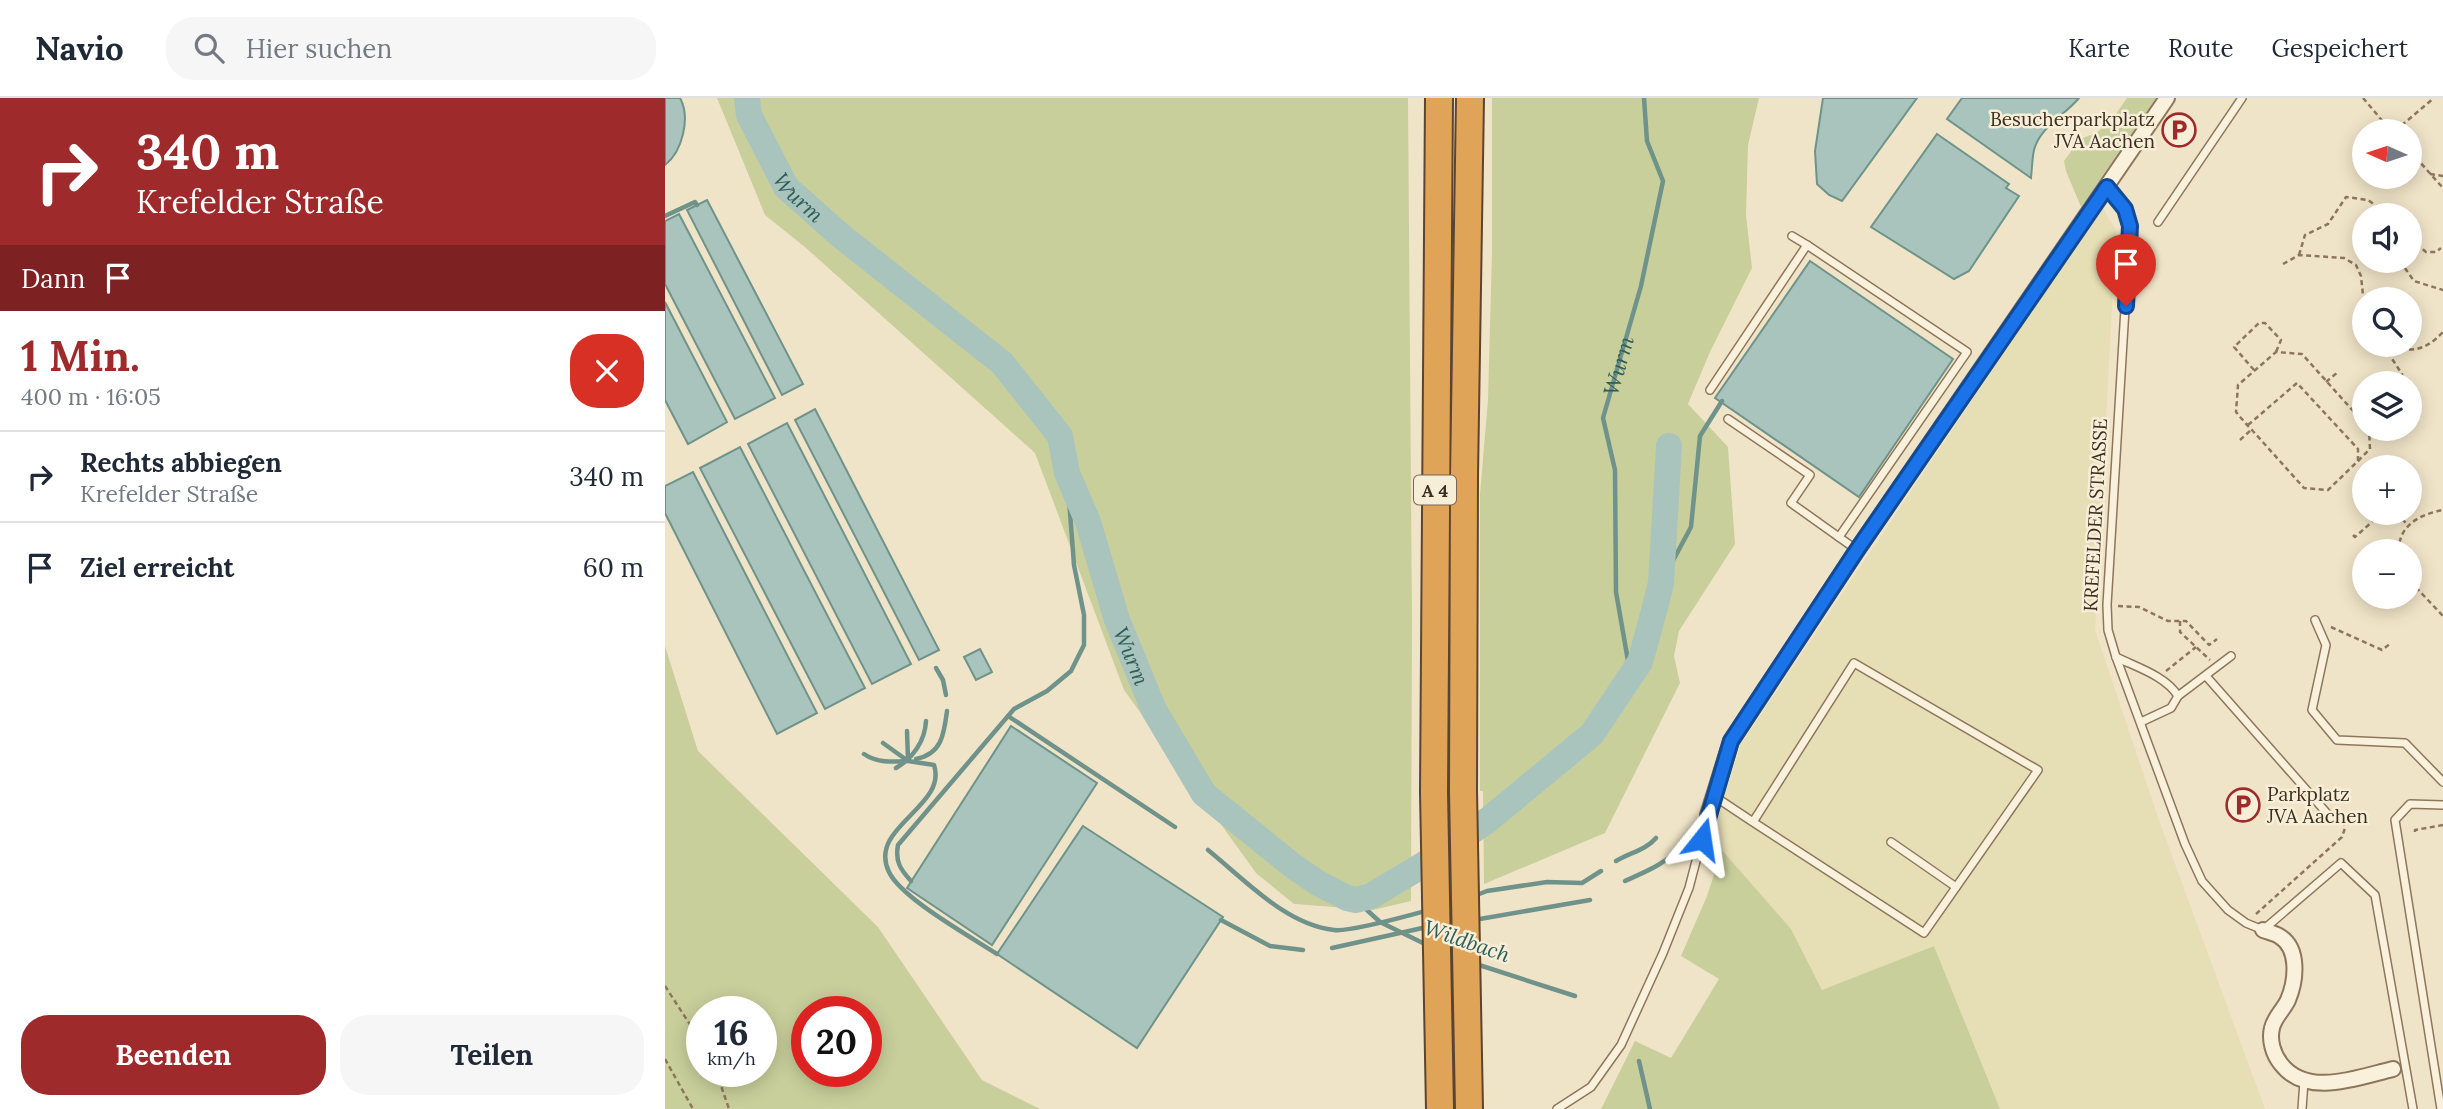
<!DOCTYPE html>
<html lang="de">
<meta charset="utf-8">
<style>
body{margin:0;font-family:Lora,serif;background:#f6f6f7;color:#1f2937;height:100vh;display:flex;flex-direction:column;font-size:26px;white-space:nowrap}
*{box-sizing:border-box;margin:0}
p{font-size:23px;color:#747a83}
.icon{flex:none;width:38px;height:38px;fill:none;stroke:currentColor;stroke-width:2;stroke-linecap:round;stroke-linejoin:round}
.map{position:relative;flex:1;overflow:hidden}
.sheet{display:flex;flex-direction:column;background:#fff;width:665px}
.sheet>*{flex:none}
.guide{background:#9e2a2b;color:#fff;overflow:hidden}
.needle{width:46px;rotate:273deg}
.buttons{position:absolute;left:1687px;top:21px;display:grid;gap:14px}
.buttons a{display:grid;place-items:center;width:70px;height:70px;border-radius:50%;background:#fff;box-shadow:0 4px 18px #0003;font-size:35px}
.speed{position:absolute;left:21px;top:898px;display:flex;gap:14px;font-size:35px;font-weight:700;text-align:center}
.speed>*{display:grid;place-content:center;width:91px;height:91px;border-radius:50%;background:#fff;box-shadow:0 4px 18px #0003;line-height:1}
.speed small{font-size:18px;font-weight:400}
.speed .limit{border:10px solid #d22;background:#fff;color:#111}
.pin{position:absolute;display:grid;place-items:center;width:60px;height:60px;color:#fff;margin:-72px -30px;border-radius:50% 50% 50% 0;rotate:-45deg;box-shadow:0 0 7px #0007}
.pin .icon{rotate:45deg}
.me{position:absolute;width:77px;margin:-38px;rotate:15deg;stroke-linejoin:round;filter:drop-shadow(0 0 5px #0008)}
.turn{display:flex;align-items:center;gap:24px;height:147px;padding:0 21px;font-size:32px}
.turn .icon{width:91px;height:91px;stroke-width:2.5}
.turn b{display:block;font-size:49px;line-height:60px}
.then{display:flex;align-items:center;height:66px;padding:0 21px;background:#0003;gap:14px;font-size:26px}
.round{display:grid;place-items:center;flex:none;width:74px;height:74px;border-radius:28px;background:#f6f6f7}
.headline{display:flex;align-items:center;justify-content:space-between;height:119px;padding:0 21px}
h1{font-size:42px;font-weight:800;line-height:52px;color:#9e2a2b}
.button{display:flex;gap:14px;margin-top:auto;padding:14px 21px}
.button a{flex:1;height:80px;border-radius:28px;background:#9e2a2b;color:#fff;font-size:28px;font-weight:800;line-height:80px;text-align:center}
.button a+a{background:#f6f6f7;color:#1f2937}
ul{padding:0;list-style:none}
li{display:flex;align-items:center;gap:21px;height:91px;padding:0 21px;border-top:2px solid #e0e1e3}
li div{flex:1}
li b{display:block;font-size:26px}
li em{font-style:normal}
header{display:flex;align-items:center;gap:42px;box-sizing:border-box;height:98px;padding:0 35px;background:#fff;border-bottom:2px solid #e0e1e3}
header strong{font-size:33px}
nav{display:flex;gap:38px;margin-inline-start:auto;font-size:24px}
.search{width:490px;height:63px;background:#f6f6f7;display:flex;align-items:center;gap:18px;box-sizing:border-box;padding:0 24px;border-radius:28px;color:#747a83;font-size:26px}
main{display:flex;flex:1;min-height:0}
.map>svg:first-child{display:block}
.farmland{fill:#e6deb5}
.green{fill:#c9cf9b;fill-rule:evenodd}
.water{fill:#a9c4bc;stroke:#6f938a;stroke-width:2}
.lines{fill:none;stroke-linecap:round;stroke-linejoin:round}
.stream{stroke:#6f938a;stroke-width:4.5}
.river{stroke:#a9c4bc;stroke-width:26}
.service-casing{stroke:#8d765c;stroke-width:10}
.minor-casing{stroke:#8d765c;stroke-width:18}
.motorway-casing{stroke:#5b4430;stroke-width:30}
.path{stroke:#8d765c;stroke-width:2.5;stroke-dasharray:5 3.5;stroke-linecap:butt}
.service{stroke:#faf1dc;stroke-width:7}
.minor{stroke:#faf1dc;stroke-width:14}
.motorway{stroke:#e0a458;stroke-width:26}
.route-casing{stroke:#114b97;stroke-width:18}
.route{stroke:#1a73e8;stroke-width:12}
.labels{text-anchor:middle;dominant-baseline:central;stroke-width:5;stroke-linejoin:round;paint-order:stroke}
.shield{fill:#f7eed8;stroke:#756857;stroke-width:2}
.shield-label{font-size:18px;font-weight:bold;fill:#3d2e20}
.poi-label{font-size:19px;fill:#3d2e20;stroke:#f7eed8;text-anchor:end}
.street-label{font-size:19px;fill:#3d2e20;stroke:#f7eed8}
.water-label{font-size:21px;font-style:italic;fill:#2f5d5a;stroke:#f7eed8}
</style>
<header>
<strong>Navio</strong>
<div class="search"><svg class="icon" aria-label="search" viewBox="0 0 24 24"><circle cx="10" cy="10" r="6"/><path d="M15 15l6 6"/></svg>Hier suchen</div>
<nav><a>Karte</a><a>Route</a><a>Gespeichert</a></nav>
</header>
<main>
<section class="sheet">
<div class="guide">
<div class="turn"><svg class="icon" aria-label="right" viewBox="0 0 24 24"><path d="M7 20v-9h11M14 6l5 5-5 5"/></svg><div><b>340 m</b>Krefelder Straße</div></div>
<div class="then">Dann<svg class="icon" aria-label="arrive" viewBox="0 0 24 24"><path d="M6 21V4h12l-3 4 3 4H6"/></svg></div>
</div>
<div class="headline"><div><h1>1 Min.</h1><p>400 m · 16:05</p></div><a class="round" style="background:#d93025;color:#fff"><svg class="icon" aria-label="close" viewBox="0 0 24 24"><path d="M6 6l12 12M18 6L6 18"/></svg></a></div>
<ul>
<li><svg class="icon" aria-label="right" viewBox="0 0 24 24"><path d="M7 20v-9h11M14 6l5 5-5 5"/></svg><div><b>Rechts abbiegen</b><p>Krefelder Straße</p></div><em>340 m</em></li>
<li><svg class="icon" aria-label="arrive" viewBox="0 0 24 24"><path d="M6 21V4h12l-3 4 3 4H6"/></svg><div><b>Ziel erreicht</b></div><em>60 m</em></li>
</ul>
<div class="button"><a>Beenden</a><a>Teilen</a></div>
</section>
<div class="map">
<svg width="1778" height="1011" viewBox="0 0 1778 1011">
<rect width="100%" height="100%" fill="#f0e4c8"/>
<!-- farmland -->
<path class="farmland" d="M1437,109L1451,132L1430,532L1495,725L1600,1011H1335L1269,848L1157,892L1126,831L1057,752L1053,719L1076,646Z"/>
<!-- green -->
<g class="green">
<path d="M52,0H743L747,521L746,803L708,812L629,806L591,775L459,592L370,355L141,150L100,117Z"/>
<path d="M827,0H1094L1083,47L1081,117L1087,170L1045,254L1023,306L1063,349L1070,446L1014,533L1009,558L1015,585L940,735L819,786L818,693H815V396L823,302L827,154Z"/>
<path d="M1462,0H1491L1416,109L1401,73L1399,63L1415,41L1431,35L1446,23Z"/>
<path d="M0,548L33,653L213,829L317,982L375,1011H0ZM37,914H96V973H37ZM142,914H201V973H142Z"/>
<path d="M1057,752L1126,831L1157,892L1269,848L1335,1011H936L970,943L1006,960L1054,881L1016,858L1042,798Z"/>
</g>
<!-- water -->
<g class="water">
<path d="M0,0H15C26,20 17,54 0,67Z"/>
<path d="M1158,0H1252L1177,103L1164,97L1152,86L1150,53Z"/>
<path d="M1297,0H1414C1400,17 1375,29 1369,52C1367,61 1367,71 1366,80L1282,21Z"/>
<path d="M1272,36L1344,86L1341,90L1354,98L1304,173L1289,181L1206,129Z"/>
<path d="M42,102L138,286L117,297L22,112Z"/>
<path d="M14,116L110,300L70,321L0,186V123Z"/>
<path d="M1145,163L1288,261L1194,399L1050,300Z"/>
<path d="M0,204L62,324L23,346L0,302Z"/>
<path d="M150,311L274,552L254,562L130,322Z"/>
<path d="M122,325L246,566L207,586L83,346Z"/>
<path d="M75,349L200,590L160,611L35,370Z"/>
<path d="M28,374L152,615L112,636L0,415V388Z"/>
<path d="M315,551L327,574L311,582L299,559Z"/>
<path d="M346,628L432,685L327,847L242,790Z"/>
<path d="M418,728L558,819L472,950L332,856Z"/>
</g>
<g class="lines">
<!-- stream -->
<g class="stream">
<path d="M0,118L30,104L32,107"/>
<path d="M996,485L1026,429L1035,338L1057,303"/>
<path d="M271,570L278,582L281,597"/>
<path id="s1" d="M966,580L951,494L950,372L938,320L976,188L998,83L982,43L979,0"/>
<path d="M343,618L510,729"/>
<path d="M242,633L243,662"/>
<path d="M218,645L243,663L269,667C283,709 202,729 224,774C236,800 306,839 332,856"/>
<path d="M199,656C212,665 227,664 242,663"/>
<path d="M251,661C277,656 279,636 282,613"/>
<path d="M231,670C248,660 260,643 261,623"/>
<path d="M543,752C579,781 621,827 669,832C685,834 746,817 764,812"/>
<path d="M951,763C964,755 981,752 991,740"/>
<path d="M246,783C235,771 230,763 233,747L349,611L382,593L406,573L419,547V517L409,467L402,375"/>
<path d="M960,783C979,774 1000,767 1013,750"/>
<path d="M809,798L822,793L882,784L917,785L936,773"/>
<path d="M691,802L715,824L764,848"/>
<path d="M556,822L605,848L638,852"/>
<path d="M809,822L925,802"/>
<path d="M667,850L762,829"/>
<path d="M811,866L910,898"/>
<path d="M974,963L985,1011"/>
</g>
<!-- river -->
<path class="river" id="s2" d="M82,0L84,17L121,89L176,138L337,265L395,338L402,375L423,424L452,522L489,612L539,696L628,768L653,785L682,800L691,802L706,798L758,767L823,722L927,636L975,564L989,513L996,485L1004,348"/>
<defs>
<g id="service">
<path d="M1442,89L1460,111L1465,128L1442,507L1443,532L1451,559L1520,746L1537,783L1563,812L1581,825L1598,832L1676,765L1710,797L1748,1011"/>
<path d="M1493,124L1577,0"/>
<path d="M1127,138L1142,147"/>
<path d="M1045,292L1142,147L1302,254L1174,439"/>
<path d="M1063,321L1145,377L1126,405L1192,452"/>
<path d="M1650,522L1661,547L1647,612L1672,642L1740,645L1778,684"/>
<path d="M1451,559C1471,569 1501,578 1513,598L1506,610L1476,624"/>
<path d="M1541,578L1667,721"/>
<path d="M1513,598L1566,558"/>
<path d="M1049,698L1088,724L1189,565L1373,672L1259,835L1088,724"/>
<path d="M1226,744L1291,789"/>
<path d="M892,1011L926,989L956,947L998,855L1024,790L1043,717"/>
<path d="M1637,1011L1639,983"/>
<path d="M1776,1011L1730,722L1745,706L1778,707"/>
</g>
<g id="minor">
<path d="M1043,717L1066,643L1192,452L1502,0"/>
<path d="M1598,832C1603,834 1609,835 1614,838C1635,850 1631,883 1623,902C1619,911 1609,920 1607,930C1604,942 1608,956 1616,966C1642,1000 1694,979 1728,971"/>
</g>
<g id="motorway">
<path d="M774,0L769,694L775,1011"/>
<path d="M804,1011L798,693L799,378L805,0"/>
</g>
</defs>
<!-- service casing -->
<use href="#service" class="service-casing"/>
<!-- minor casing -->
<use href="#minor" class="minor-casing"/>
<!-- motorway casing -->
<use href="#motorway" class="motorway-casing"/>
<!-- path -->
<g class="path">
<path d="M1698,0L1726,33"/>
<path d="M1730,33L1769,0"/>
<path d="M1745,53L1778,90"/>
<path d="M1765,76L1778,78"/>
<path d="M1745,140L1761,154H1771L1776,150"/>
<path d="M1634,157L1640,137L1663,126L1681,99L1703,102L1724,117"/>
<path d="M1735,163L1749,183L1778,192"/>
<path d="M1618,166L1634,157L1679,160L1691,167L1696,178L1699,207"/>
<path d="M1718,247L1737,276L1738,285"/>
<path d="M1719,247C1745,254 1758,255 1778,234"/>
<path d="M1589,272L1569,249L1594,225H1600L1616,242L1611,254"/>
<path d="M1661,284L1673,274"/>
<path d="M1745,302V303"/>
<path d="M1583,327L1632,285L1693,351V363L1663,392L1639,390L1587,332C1581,326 1576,320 1571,314L1573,287L1611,254L1637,256L1699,325"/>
<path d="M1575,342L1586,332"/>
<path d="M1693,363L1705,351L1704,331"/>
<path d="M1731,415L1743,427"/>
<path d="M1688,437L1690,439L1717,415"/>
<path d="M1734,453C1733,427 1756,416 1778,412"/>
<path d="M1745,483L1778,518"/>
<path d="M1453,508L1474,509L1503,523H1521L1544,547L1552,541"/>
<path d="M1515,523V534L1545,562"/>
<path d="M1666,529L1717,552L1725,546"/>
<path d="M1501,573L1531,549"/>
<path d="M1750,734V732L1778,727"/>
<path d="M1591,816L1677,739L1680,730L1678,723"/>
<path d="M0,888L37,945"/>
<path d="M0,961L28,1011"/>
<path d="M51,973L64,1011"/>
</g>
<!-- service -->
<use href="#service" class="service"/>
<!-- minor -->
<use href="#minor" class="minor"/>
<!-- motorway -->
<use href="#motorway" class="motorway"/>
</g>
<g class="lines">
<defs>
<path id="route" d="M1037,741L1066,643L1192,452L1442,89L1460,111L1465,128L1461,208"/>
</defs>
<!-- route casing -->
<use href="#route" class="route-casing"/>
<!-- route -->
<use href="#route" class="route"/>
</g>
<!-- icons -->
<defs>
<symbol id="parking-ring" viewBox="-11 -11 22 22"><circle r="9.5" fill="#f7eed8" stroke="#9e2a2b" stroke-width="1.5"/><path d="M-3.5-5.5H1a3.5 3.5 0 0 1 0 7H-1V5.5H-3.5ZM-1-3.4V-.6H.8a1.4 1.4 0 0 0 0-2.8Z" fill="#9e2a2b"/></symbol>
</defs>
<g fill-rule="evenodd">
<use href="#parking-ring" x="1495" y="13" width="38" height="38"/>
<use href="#parking-ring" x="1559" y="688" width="38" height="38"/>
</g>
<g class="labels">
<!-- shield labels -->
<rect class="shield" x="749" y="377.5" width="42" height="29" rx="5"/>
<g class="shield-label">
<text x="770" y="392">A 4</text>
</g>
<!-- poi labels -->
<g class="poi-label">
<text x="1490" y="21">Besucherparkplatz<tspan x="1490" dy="22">JVA Aachen</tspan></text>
<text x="1602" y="696" text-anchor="start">Parkplatz<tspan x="1602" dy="22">JVA Aachen</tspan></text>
</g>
<!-- street labels -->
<g class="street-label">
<text transform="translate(1430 417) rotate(-87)">KREFELDER STRASSE</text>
</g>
<!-- water labels -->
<g class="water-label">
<text stroke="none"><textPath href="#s2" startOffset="114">Wurm</textPath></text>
<text stroke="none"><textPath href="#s1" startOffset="317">Wurm</textPath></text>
<text stroke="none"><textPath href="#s2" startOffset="702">Wurm</textPath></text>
<text transform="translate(802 843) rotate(19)">Wildbach</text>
</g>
</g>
</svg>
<div class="buttons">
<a><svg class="needle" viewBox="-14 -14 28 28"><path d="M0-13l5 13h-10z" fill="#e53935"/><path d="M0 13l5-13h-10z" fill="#747a83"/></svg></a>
<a><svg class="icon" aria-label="sound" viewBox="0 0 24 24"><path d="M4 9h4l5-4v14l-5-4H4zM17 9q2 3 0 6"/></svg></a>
<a><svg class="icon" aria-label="search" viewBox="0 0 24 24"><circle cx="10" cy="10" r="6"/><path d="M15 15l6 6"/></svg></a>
<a><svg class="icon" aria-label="layers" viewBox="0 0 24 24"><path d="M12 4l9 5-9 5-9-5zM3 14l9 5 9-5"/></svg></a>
<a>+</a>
<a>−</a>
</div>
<div class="speed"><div>16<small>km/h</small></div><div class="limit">20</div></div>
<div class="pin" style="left:1461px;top:208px;background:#d93025"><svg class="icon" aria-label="arrive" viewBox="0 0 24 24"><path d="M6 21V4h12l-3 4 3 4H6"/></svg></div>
<svg class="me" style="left:1037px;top:741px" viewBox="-20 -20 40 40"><path d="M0-17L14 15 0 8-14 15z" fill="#1a73e8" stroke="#fff" stroke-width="4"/></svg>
</div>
</main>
